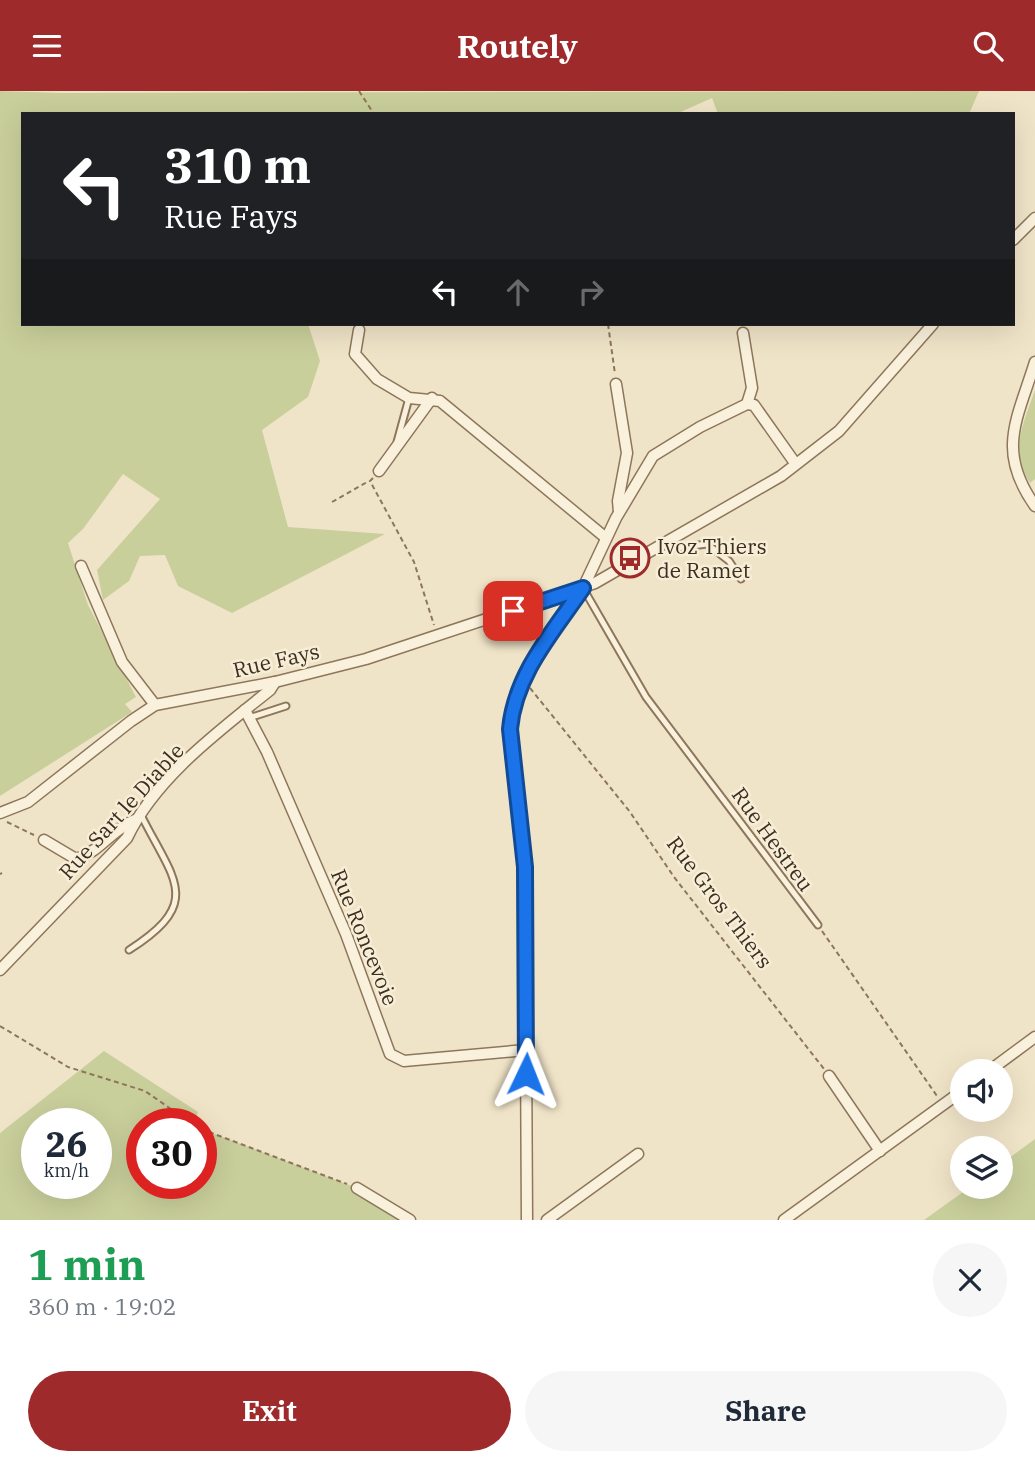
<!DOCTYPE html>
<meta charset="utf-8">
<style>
body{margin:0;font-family:"IBM Plex Serif",serif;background:#f6f6f7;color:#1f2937;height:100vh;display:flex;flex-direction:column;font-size:26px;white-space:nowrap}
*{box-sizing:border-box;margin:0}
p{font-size:23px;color:#747a83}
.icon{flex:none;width:38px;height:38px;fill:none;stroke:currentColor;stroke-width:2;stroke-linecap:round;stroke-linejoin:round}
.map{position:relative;height:1129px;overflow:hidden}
.side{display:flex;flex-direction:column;background:#fff;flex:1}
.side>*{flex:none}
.guide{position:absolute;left:21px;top:21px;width:994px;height:214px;border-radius:0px;box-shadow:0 7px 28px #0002;background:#202124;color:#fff;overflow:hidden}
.controls{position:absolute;left:950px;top:968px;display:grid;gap:14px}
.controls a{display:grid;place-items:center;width:63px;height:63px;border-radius:50%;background:#fff;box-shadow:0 7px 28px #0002;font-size:35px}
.speed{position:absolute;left:21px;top:1017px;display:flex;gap:14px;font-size:35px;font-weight:700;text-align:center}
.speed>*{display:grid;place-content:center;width:91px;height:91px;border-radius:50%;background:#fff;box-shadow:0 7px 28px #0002;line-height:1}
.speed small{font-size:18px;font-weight:400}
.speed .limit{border:10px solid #d22;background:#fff;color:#111}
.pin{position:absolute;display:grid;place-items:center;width:60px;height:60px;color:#fff;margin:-30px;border-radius:14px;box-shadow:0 4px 10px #0006}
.me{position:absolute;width:77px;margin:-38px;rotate:2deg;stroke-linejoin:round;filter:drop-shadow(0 0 5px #0008)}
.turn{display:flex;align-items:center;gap:24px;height:147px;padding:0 28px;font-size:32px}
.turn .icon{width:91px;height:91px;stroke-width:2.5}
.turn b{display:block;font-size:49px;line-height:60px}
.lanes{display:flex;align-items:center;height:66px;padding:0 28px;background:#0003;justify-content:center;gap:35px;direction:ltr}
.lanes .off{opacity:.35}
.round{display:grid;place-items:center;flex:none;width:74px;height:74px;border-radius:37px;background:#f6f6f7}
.headline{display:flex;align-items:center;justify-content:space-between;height:119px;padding:0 28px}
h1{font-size:42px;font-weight:700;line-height:52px;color:#1e9e55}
.cta{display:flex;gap:14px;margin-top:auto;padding:14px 28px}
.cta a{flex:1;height:80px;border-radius:42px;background:#9e2a2b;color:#fff;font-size:28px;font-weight:700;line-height:80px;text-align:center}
.cta a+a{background:#f6f6f7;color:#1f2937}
header{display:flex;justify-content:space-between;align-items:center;height:91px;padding:0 28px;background:#9e2a2b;color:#fff;font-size:32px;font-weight:700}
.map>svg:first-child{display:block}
.green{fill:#c9cf9b;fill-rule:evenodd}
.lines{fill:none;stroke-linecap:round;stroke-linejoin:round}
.lane-casing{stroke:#8d765c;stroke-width:9}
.street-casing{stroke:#8d765c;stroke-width:13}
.path{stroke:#8d765c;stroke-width:2;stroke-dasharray:5 3.5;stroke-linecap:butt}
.lane{stroke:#faf1dc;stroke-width:5}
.street{stroke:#faf1dc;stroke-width:10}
.route-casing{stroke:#114b97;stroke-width:18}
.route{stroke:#1a73e8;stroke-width:12}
.labels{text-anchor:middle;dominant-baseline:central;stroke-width:5;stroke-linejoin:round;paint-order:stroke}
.poi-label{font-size:21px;fill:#3d2e20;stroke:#f7eed8;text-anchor:start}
.street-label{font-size:21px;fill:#3d2e20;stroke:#f7eed8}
</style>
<header><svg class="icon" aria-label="menu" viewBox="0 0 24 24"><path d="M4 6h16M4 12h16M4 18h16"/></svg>Routely<svg class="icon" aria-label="search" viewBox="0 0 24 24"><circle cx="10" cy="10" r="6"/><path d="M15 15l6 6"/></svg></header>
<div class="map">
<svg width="1035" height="1129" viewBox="0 0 1035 1129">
<rect width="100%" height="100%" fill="#f0e4c8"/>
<!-- green -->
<g class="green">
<path d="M0,0L62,2L979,0L969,23H718L712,7L676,23H23V233H308L320,270L308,306L262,339L288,436L385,443L232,522L178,495L165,464L140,465L129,490L103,509L97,479L160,408L123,383L83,438L68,452L88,514L136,606L125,613L132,621L0,705Z"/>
<path d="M1035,299V388L1030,392C1009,359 1023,334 1035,299Z"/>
<path d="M104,960L198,1021L194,1032H142V1092H201V1038L357,1097L410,1129H0V1042ZM37,1032H96V1092H37Z"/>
<path d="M1035,1048V1129H924L970,1096H1001V1073Z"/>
</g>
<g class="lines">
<defs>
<g id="lane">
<path d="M397,351L409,307"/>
<path d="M666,451L676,457L707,453L729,470L741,488"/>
<path d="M583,497L646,606L818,834"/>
<path d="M249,627L286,615"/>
<path d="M129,859C204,811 174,790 141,724"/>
</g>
<g id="street">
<path d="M1013,149L1035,127"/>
<path d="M359,239L355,263L377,288L409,307L440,310L606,447"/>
<path d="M743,242L752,297L747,313"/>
<path d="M1035,271C1017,329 996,360 1035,415"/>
<path d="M616,293L627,362L618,410L619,421"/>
<path d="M379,380L432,307"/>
<path d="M81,475L122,571L155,614"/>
<path d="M245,619L267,661L346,843L390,963L404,970L526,959"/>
<path d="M0,722L28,711L131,630L155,614L275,591L366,568L595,492L781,385L839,340L933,233"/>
<path d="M44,749L76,768C100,761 112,738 135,729"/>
<path d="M0,879L127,747C155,687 219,640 270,599L275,591"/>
<path d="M989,980L1035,946"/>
<path d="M829,985L880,1060"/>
<path d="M357,1097L410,1129"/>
<path d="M527,1129L525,776L510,638L512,619L525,583L583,497L616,427L653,365L700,336L747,313L754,314L795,372"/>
<path d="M547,1129L638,1063"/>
<path d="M784,1129L962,1000"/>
</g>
</defs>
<!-- lane casing -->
<use href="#lane" class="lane-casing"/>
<!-- street casing -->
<use href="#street" class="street-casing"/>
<!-- path -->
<g class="path">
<path d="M359,0L374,23"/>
<path d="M608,233L615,283"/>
<path d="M373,387L370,390L414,471L434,534"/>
<path d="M332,411L369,390"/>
<path d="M530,597L630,721L674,786L824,978"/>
<path d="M7,731L34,744"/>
<path d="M0,783L2,782"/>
<path d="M822,840L937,1005"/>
<path d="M0,935L68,976L145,1000L191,1032"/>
<path d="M201,1038L347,1093"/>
</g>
<!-- lane -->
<use href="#lane" class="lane"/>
<!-- street -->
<use href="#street" class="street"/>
</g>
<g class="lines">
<defs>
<path id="route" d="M513,520L583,497C553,541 515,583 510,638L525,776L526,983"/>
</defs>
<!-- route casing -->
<use href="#route" class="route-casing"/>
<!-- route -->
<use href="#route" class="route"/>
</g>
<!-- icons -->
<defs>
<symbol id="bus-ring" viewBox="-11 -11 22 22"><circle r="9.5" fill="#f7eed8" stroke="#9e2a2b" stroke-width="1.5"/><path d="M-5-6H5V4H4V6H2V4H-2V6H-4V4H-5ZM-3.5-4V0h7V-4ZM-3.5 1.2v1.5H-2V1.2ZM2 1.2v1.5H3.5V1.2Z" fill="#9e2a2b"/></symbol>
</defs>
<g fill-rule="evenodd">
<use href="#bus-ring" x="608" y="445" width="44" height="44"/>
</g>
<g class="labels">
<!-- poi labels -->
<g class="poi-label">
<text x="657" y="455">Ivoz Thiers<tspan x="657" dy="24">de Ramet</tspan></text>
</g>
<!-- street labels -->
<g class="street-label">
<text transform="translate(276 569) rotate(-13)">Rue Fays</text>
<text transform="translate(121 720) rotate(-48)">Rue Sart le Diable</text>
<text transform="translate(773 748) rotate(54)">Rue Hestreu</text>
<text transform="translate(720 811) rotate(53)">Rue Gros Thiers</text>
<text transform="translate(365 846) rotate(68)">Rue Roncevoie</text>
</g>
</g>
</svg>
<div class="controls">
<a><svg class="icon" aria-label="sound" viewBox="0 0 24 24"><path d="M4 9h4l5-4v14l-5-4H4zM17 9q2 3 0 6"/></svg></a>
<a><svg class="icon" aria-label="layers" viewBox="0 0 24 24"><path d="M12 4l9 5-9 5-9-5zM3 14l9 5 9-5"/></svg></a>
</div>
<div class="speed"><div>26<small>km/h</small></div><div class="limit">30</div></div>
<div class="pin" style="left:513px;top:520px;background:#d93025"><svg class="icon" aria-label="arrive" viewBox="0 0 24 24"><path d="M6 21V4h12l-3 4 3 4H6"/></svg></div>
<svg class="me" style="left:526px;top:983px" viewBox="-20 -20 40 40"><path d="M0-17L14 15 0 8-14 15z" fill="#1a73e8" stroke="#fff" stroke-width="4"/></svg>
<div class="guide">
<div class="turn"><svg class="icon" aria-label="left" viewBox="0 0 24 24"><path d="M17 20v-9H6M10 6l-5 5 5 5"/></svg><div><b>310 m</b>Rue Fays</div></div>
<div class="lanes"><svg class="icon" aria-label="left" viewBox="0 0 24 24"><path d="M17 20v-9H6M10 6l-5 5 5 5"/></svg><svg class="icon off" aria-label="ahead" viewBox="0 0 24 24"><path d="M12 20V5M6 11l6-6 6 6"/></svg><svg class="icon off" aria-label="right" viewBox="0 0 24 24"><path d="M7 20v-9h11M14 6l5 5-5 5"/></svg></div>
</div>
</div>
<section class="side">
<div class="headline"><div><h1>1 min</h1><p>360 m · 19:02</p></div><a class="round"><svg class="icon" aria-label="close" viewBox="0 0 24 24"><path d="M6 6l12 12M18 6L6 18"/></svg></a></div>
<div class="cta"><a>Exit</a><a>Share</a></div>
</section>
